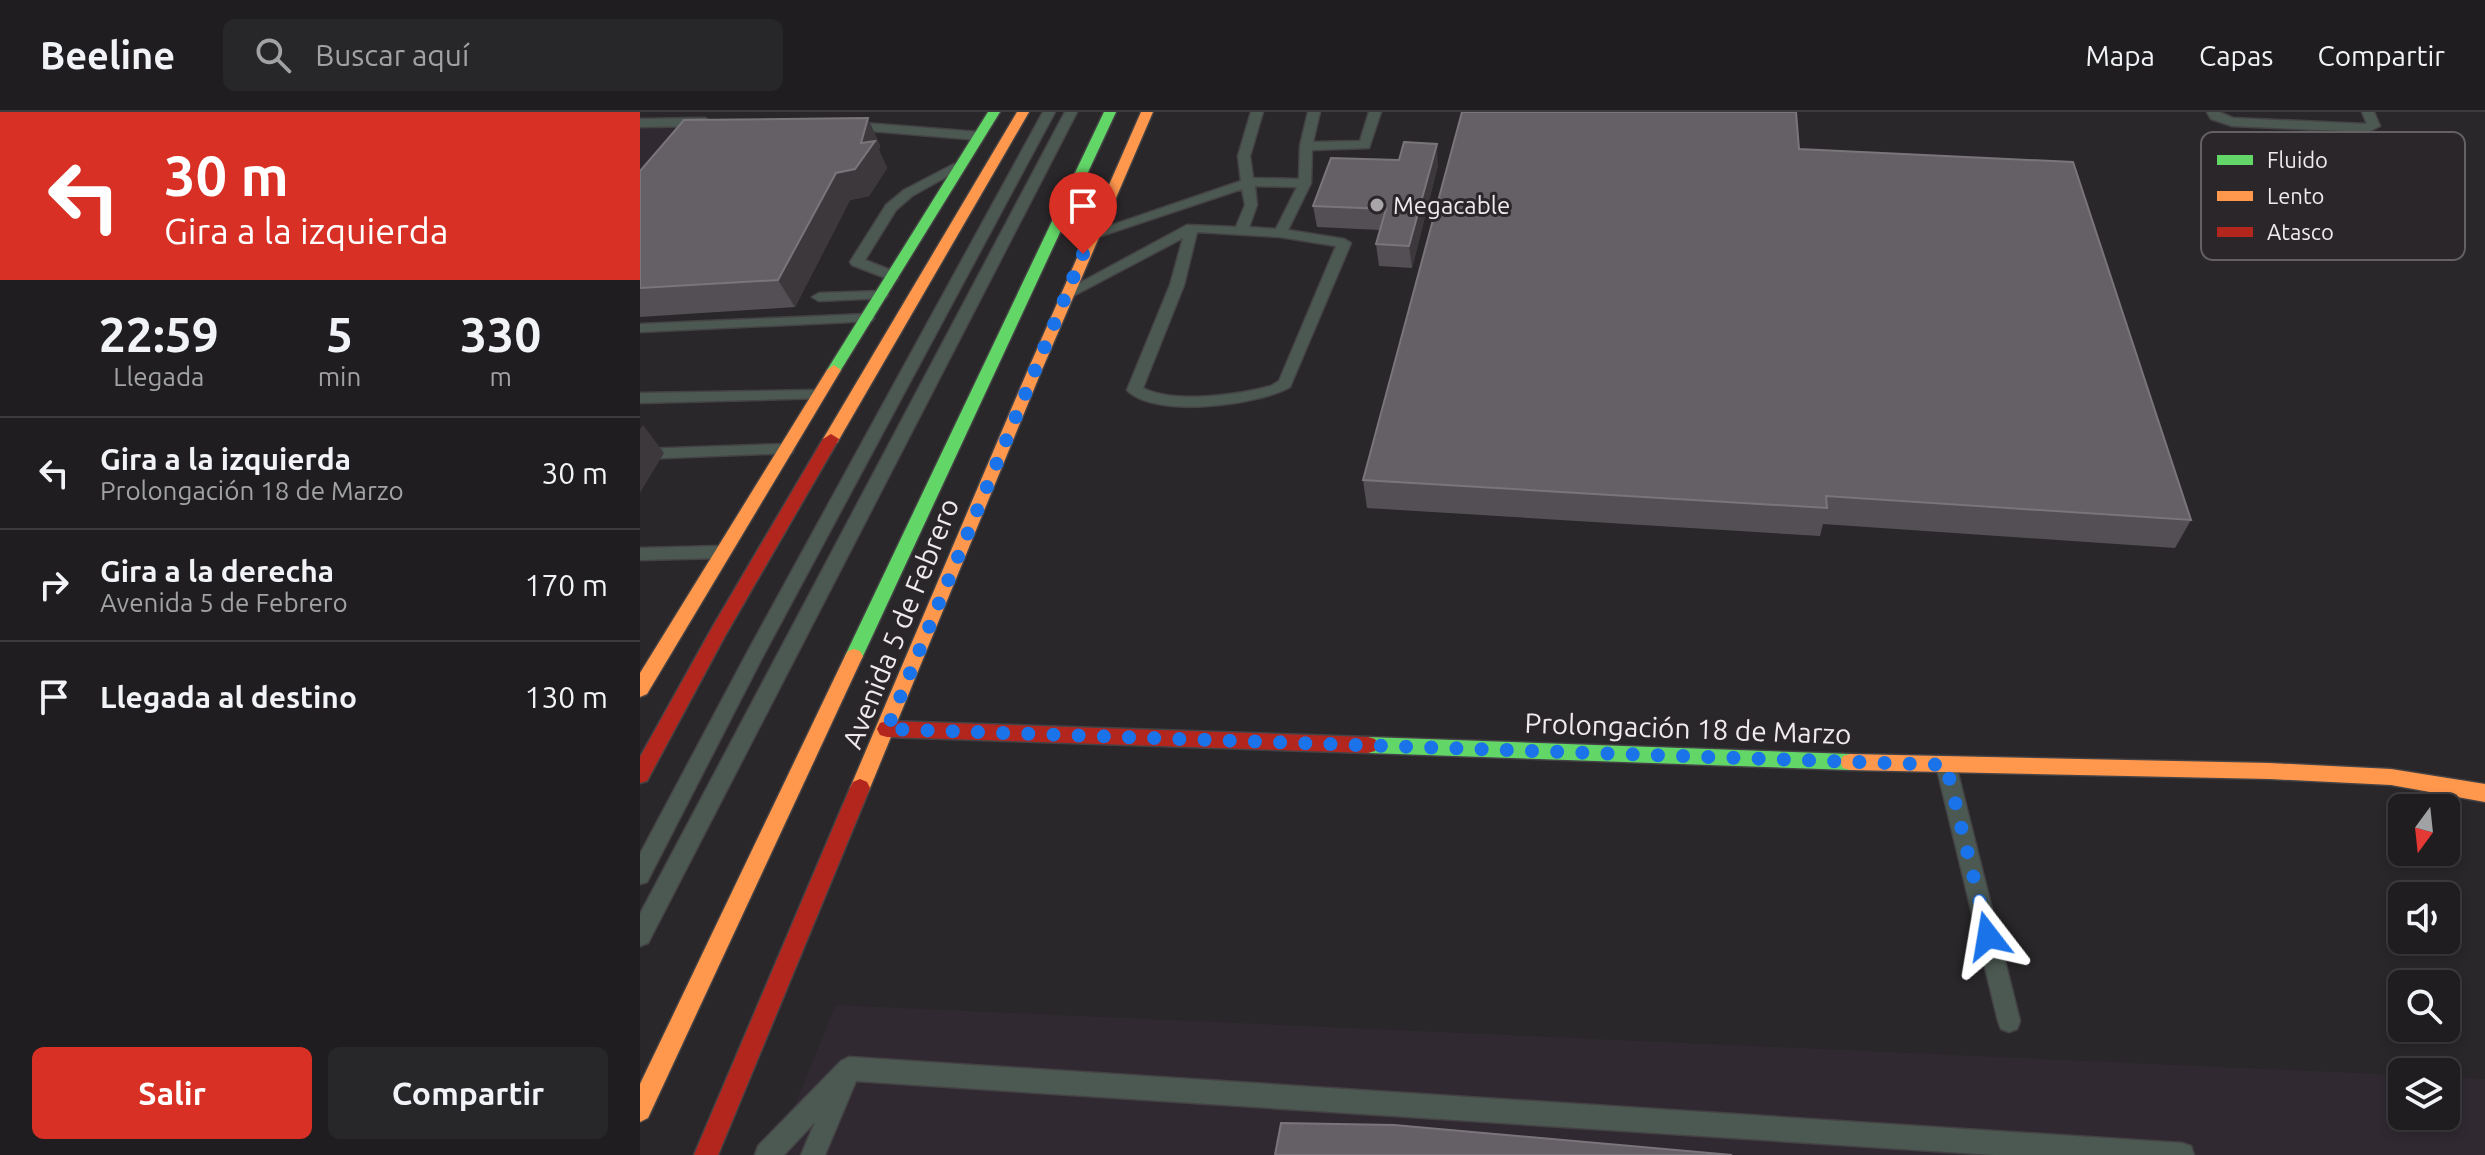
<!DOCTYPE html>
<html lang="es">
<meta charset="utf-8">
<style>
body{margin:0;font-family:Ubuntu,sans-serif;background:#272628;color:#f1f3f6;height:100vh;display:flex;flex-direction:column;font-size:30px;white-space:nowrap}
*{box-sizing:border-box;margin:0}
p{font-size:26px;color:#a1a2a4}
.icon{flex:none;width:44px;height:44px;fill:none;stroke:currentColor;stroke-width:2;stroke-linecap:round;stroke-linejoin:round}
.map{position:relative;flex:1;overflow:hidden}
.sheet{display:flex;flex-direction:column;background:#1f1d1f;width:640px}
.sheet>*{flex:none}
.top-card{background:#d93025;color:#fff;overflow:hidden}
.needle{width:52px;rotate:195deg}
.fabs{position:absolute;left:1748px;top:682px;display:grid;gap:16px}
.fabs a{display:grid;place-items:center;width:72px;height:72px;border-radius:12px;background:#1f1d1f;box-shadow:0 4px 12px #0003,0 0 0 2px #3c3b3d;font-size:40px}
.pin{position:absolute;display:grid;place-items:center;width:68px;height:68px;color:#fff;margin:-82px -34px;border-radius:50% 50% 50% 0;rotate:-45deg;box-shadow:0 0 8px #0007}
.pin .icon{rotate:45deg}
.me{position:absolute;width:88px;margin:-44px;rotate:346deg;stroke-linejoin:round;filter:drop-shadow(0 0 6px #0008)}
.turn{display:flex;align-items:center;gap:28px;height:168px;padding:0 32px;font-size:36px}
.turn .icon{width:104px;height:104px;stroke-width:2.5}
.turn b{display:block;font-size:56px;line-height:68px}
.eta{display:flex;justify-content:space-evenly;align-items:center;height:136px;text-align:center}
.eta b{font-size:48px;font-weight:700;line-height:56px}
.button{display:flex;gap:16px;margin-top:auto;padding:16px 32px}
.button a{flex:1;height:92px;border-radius:12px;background:#d93025;color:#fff;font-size:32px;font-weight:700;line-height:92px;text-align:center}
.button a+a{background:#272628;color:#f1f3f6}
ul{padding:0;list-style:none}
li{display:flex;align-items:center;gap:24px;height:112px;padding:0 32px;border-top:2px solid #3c3b3d}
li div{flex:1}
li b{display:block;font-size:30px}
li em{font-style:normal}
header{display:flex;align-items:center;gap:48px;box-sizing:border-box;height:112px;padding:0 40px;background:#1f1d1f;border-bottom:2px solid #3c3b3d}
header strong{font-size:38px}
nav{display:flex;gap:44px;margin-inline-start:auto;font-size:28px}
.search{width:560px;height:72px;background:#272628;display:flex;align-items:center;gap:20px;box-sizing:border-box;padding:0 28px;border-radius:12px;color:#a1a2a4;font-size:30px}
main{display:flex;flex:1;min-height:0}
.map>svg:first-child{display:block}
.built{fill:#302931}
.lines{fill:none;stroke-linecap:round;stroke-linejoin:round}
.lane-casing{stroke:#444244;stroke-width:3}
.fast-casing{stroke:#444244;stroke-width:3}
.slow-casing{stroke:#444244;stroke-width:3}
.jam-casing{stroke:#444244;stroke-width:3}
.lane{fill:#4c5952;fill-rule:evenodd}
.fast{fill:#63d668;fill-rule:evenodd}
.slow{fill:#ff974d;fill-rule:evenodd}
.jam{fill:#b3261e;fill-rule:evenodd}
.wall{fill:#544f54}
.shaded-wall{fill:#3c383c}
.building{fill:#656065;stroke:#7a757a;stroke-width:2}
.route{stroke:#1a73e8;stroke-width:14;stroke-dasharray:0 25.2}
.poi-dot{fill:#a8a6a8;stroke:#2a262a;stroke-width:3}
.labels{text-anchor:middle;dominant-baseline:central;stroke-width:6;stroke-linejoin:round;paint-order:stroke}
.far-poi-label{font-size:24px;fill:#edebed;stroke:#2a262a;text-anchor:start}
.street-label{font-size:28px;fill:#edebed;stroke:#2a262a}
.key{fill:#2a262a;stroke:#646164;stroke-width:2}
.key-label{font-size:22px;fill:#edebed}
</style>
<header>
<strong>Beeline</strong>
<div class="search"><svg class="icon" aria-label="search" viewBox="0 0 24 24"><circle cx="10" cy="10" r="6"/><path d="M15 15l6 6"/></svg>Buscar aquí</div>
<nav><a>Mapa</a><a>Capas</a><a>Compartir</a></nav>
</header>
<main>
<section class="sheet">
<div class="top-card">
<div class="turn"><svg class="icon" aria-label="left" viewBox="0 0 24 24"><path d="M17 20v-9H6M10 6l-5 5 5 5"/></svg><div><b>30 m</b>Gira a la izquierda</div></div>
</div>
<div class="eta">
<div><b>22:59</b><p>Llegada</p></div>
<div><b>5</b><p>min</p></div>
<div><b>330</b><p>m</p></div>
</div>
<ul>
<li><svg class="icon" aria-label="left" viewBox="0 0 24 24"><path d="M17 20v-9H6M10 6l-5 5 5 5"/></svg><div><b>Gira a la izquierda</b><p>Prolongación 18 de Marzo</p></div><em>30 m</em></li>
<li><svg class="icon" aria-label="right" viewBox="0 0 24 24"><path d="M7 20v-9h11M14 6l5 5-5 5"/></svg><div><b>Gira a la derecha</b><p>Avenida 5 de Febrero</p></div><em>170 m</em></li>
<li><svg class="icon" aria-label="arrive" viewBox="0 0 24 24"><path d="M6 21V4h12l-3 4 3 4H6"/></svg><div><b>Llegada al destino</b></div><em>130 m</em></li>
</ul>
<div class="button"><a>Salir</a><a>Compartir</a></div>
</section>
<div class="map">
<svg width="1845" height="1043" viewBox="0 0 1845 1043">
<rect width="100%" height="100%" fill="#292729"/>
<!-- built -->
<g class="built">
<path d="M60,13L0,87V15Z"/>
<path d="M196,893L1762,963V1004H1806V965L1845,967V1043H134Z"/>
</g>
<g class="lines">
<defs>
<g id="lane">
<path d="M403,0H415L122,546L7,770L0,772V742L108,539Z"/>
<path d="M425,0H437L8,831L0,834V802Z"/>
<path d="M611,0H623L610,44L613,66L659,67L660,34L668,0H680L673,30L720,29L729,0H741L729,36L672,38L671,71L648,118L704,127L711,131L650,275C619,293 514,307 487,278L530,173L543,126L435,183L430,184L423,180L547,113L596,115L605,93L602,77L458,125L446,122L601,69L598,44ZM615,74L657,75L636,117L609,115L617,93ZM557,120L640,125L696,134L639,269L631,274C598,283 534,292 503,276L544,173Z"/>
<path d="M1567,0H1579L1593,6L1727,12L1722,0H1734L1740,14L1728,20L1592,14L1571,7Z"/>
<path d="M0,7L65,6L71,10L65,14L0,15Z"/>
<path d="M211,10L339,20L345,24L339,28L207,17V11Z"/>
<path d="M314,52L324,55L272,84L256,98L225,148L258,161V167H248L212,153L210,150L246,93L264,78Z"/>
<path d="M241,179L248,183L246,186L179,189L172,185L179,181Z"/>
<path d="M227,202L234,206L232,209L0,220V212Z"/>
<path d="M179,278L184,280V286L0,291V281Z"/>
<path d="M146,332L154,337L152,341L0,347V337Z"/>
<path d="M81,434L90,440L81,446L0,448V436Z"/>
<path d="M1306,645L1313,647L1316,653L1380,909L1377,917L1369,920L1361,917L1358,909L1296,653L1299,647Z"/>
<path d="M209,945L1542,1031L1551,1034L1554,1043H1355L216,969L185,1043H161L175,1010L144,1043H115L118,1034L201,949Z"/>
</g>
<g id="fast">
<path d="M348,0H360L199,261H189L187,258Z"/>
<path d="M464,0H476L223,544L220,549H208L205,544Z"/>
<path d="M728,625L1210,642L1217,644L1220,650L1217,656L1210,658L728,641L721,639L718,633L721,627Z"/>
</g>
<g id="slow">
<path d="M377,0H389L197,331H185L183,327Z"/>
<path d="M501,0H513L401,260L230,676L227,682L220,685L213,682L210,676L387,260Z"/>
<path d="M194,253L201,258L7,582L0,585V561L187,258Z"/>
<path d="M214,537L220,539L223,544L8,1006L0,1010V972L205,544L208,539Z"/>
<path d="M1210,642L1630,651L1751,657L1845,672V690L1751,673L1630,667L1210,658L1203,656L1200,650L1203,644Z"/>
</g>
<g id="jam">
<path d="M191,322L199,327L85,524L7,669L0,671V645L73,514L183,327Z"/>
<path d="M247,609L728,625L735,627L738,633L735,639L728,641L247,625L240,623L237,617L240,611Z"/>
<path d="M220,667L227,670L230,676L78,1043H54L210,676L213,670Z"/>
</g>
</defs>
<!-- lane casing -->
<use href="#lane" class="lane-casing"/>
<!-- fast casing -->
<use href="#fast" class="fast-casing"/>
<!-- slow casing -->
<use href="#slow" class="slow-casing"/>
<!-- jam casing -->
<use href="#jam" class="jam-casing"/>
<!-- lane -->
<use href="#lane" class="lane"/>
<!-- fast -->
<use href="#fast" class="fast"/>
<!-- slow -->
<use href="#slow" class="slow"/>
<!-- jam -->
<use href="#jam" class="jam"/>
</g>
<!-- wall -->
<g class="wall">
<path d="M240,33L239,38L247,56L229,84L210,88L155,195L0,205V59Z"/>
<path d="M1159,37L1551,408L1535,436L1183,412L1180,424L727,396L723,368Z"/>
<path d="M798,53L772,156L739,154L736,132L740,118L677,115L673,94Z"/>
</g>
<!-- shaded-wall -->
<g class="shaded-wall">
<path d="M228,6L240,33L239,38L247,56L229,84L210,88L155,195L138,168L196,61L221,31Z"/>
<path d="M797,32L798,53L772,156L769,134Z"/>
<path d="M3,313L24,341L0,381V317Z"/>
</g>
<!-- building -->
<g class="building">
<path d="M822,0H1156L1159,37L1433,50L1551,408L1186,384L1187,396L723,368Z"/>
<path d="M228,6L221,31L235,29L215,57L196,61L138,168L0,176V59L44,8Z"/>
<path d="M764,30L797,32L769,134L736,132L746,97L673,94L691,46L759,48Z"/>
<path d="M641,1011L754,1013L1092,1043H635Z"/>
</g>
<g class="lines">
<!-- route -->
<path class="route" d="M443,142L247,617L1306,653L1348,824"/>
</g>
<!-- markers -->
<circle class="poi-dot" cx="737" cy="93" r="8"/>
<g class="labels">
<!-- far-poi labels -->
<g class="far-poi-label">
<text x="753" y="93">Megacable</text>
</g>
<!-- street labels -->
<g class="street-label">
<text transform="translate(260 511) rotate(-68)">Avenida 5 de Febrero</text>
<text transform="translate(1048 616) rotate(2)">Prolongación 18 de Marzo</text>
</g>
</g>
<!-- legend -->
<rect x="1561" y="20" width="264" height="128" rx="12" class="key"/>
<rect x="1577" y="43" width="36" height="10" fill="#63d668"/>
<rect x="1577" y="79" width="36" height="10" fill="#ff974d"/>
<rect x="1577" y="115" width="36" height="10" fill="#b3261e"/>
<g class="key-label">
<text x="1627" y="56">Fluido</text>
<text x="1627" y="92">Lento</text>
<text x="1627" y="128">Atasco</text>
</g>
</svg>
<div class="fabs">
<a><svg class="needle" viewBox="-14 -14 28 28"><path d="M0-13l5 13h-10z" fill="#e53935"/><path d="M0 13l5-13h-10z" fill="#a1a2a4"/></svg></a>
<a><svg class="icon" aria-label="sound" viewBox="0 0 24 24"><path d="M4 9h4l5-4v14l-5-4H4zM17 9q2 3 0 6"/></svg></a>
<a><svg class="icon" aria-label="search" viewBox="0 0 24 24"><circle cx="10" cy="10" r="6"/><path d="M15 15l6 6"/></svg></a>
<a><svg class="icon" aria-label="layers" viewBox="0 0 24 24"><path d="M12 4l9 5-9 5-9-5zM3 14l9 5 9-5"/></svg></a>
</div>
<div class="pin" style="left:443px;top:142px;background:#d93025"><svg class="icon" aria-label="arrive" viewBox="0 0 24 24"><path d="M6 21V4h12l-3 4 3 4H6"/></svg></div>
<svg class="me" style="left:1348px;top:824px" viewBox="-20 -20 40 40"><path d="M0-17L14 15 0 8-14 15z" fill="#1a73e8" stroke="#fff" stroke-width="4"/></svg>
</div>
</main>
